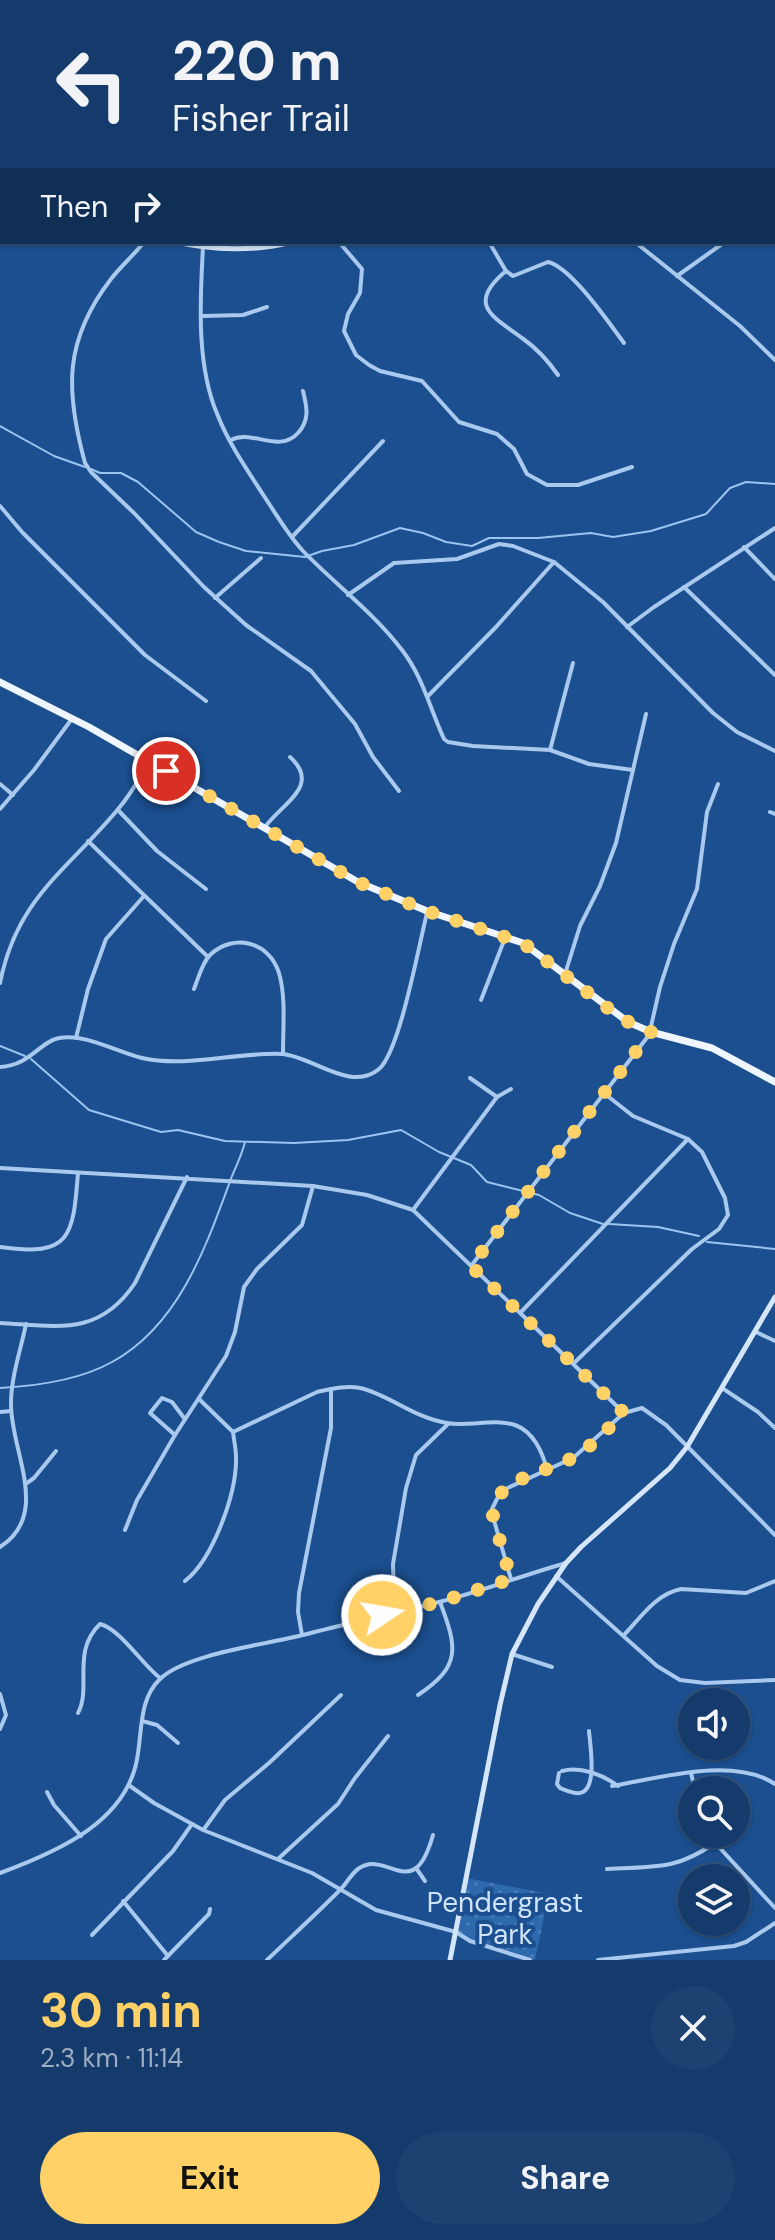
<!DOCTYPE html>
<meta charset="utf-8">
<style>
body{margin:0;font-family:"DM Sans",sans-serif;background:#1d4271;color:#f1f3f6;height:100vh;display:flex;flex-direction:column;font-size:30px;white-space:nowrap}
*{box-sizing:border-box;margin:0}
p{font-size:26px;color:#9dadc1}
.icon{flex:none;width:44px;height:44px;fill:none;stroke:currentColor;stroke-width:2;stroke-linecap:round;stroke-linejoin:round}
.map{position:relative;height:1960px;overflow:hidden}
.panel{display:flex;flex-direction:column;background:#143b6b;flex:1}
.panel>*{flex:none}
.guide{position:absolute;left:0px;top:0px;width:776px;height:244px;box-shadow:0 2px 6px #0004,0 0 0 2px #33557e;background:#143b6b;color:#f1f3f6;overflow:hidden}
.fabs{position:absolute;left:678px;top:1688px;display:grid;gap:16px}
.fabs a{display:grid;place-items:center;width:72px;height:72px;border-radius:50%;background:#143b6b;box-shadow:0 2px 6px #0004,0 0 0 2px #33557e;font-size:40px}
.pin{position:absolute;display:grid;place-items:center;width:68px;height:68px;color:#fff;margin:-34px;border:4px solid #fff;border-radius:50%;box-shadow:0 2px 8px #0007}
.me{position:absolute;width:88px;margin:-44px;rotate:78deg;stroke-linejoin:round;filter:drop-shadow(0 0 6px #0008)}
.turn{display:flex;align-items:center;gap:28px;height:168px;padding:0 40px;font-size:36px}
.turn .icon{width:104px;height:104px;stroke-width:2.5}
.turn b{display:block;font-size:56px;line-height:68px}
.then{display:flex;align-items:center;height:76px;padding:0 40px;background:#0003;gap:16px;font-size:30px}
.round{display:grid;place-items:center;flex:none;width:84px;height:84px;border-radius:42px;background:#1d4271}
.headline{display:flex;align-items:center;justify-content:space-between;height:136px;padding:0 40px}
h1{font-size:48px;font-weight:700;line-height:60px;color:#ffd166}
.action{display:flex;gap:16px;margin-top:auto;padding:16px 40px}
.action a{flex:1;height:92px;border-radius:48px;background:#ffd166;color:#111;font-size:32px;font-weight:700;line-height:92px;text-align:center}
.action a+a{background:#1d4271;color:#f1f3f6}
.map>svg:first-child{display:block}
.park{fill:url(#park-dots)}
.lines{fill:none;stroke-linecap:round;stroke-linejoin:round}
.stream{stroke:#9cc4f0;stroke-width:2}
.minor{stroke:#a9c9ee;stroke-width:4}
.secondary{stroke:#d6e6fa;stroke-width:5}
.primary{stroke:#f0f6ff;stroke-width:7}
.route{stroke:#ffd166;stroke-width:14;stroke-dasharray:0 25.2}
.labels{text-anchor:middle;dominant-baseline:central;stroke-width:8;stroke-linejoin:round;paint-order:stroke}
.park-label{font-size:28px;fill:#cfe3fa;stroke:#1b4f8f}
</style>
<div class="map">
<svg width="775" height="1960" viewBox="0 0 775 1960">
<defs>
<pattern id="park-dots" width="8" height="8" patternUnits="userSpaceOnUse" patternTransform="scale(2)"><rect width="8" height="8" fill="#2e69ad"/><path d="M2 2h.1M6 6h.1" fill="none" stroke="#4d80b9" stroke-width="1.8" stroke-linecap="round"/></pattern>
</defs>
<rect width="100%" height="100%" fill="#1b4f8f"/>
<!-- park -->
<path class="park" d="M466,1878L549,1894L535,1960L470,1941L456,1932Z"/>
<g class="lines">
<!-- stream -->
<g class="stream">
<path d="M373,2L375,0"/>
<path d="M0,426L54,456L85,467"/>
<path d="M91,469L100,473H121L138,482L196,532L219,542L246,551L305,557L322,551L354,545L400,528L423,533L446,542L472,546L489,538H538L591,533L613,537L651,531L706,514L730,488L746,482L775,484"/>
<path d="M0,1046L25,1056"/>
<path d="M31,1059L89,1110L161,1132L178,1130L225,1141L294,1143L348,1140L401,1130L439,1152L471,1165L487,1182L539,1195L570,1213L603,1224"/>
<path d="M609,1224L658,1227L699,1236"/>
<path d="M707,1242L775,1249"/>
<path d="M0,1388C37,1386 80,1380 112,1362C180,1325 207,1244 232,1176C237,1165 242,1154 245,1142"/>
</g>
<!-- minor -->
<g class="minor">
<path d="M330,0L332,2"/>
<path d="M657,0L659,2"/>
<path d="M153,2L155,0"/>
<path d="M248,2L249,0"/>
<path d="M459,2L461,0"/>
<path d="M144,242C134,255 121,266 111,279C64,340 65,390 85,463L91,472L134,513L204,587L246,625L311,671L355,724L373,757L399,791"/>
<path d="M339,242L362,269L360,293L348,314L344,331L356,355L369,365L380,371L422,381L459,422L497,434L514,449L527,474L547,485H578L632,467"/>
<path d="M489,242L506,271L513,276L548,262C571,267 609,323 624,343"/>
<path d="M635,242L740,326L775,360"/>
<path d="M203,247C200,300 196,366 218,416C229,444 248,471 264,496C276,514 288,535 303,551C335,584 374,613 402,650C423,677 430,709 444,739L448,742L473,746L550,750L589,764L633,770"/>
<path d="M506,271C465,305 494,317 522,338C535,347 549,362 558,375"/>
<path d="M677,276L722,244"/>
<path d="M203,316L243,315L267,307"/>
<path d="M231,440C252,429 279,454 298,433C310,420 307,407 303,391"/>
<path d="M0,506L22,532L145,655L206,701"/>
<path d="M292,537L383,441"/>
<path d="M744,547L775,579"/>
<path d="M684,587L775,675"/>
<path d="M348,595L394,563L457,559L499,544L513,546L554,562L603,602L713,713L737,732L775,751"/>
<path d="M215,598L261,558"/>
<path d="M627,627L654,607L775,528"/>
<path d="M428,696L496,627L554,562"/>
<path d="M550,750L573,663"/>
<path d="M0,784L13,795"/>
<path d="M0,809L34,770L71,720"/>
<path d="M118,810L157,851L206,889"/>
<path d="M770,812L775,814"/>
<path d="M265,827C281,804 322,786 290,757"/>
<path d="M88,841L207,956"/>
<path d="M565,974L580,926L600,886L616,843L646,714"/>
<path d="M0,983C17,897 68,870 119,808C131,794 140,777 150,762"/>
<path d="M194,989C198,979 202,963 210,955C233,933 269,941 279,973C286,997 283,1027 283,1053"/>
<path d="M481,1000L505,938"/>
<path d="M76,1038L88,989L106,939L144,896"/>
<path d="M0,1067C31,1065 39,1042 59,1038C85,1033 116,1052 142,1058C187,1068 236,1052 282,1054C312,1056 351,1093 379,1069C400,1051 419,944 427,913"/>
<path d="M470,1078L497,1097"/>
<path d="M0,1168L313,1186L367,1195L413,1210L624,1413"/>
<path d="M413,1210L497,1097L511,1089"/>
<path d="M0,1247C71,1257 73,1237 78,1173"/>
<path d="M471,1266L649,1035L660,987L674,944L697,889L707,812L718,784"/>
<path d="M521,1312L688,1139"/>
<path d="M0,1323C57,1326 99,1337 135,1283L187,1177"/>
<path d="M756,1332L775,1341"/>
<path d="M574,1363L692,1249L719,1229L728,1215L725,1198L702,1152L688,1139L633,1116L605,1094"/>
<path d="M722,1388L758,1412L775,1428"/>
<path d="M0,1412L11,1411"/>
<path d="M233,1432L317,1392C331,1389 346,1385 360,1388C388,1394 414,1418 447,1423C469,1427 493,1418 515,1425C534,1432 542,1452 547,1469"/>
<path d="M175,1435L150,1413L162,1398L172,1402L184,1418"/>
<path d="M27,1483L34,1478L56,1451"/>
<path d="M125,1530L137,1500L175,1435L226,1356L235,1332L244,1287L257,1269L302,1225L313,1186"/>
<path d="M0,1547C52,1514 10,1450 11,1403C11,1377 21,1349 26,1324"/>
<path d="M556,1576L657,1666L680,1680L705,1683L775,1680"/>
<path d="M511,1579L493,1517L492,1509L501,1491L573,1458L624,1413L642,1408L666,1425L775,1535"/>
<path d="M185,1581C213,1559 237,1493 236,1457C236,1449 234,1441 233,1432L199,1399"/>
<path d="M400,1611L394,1596L393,1564L406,1488L416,1455L448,1424"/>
<path d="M356,1621L365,1641"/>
<path d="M302,1635L298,1612L299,1593L331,1428V1389"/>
<path d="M624,1635C641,1617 656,1594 681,1589L746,1593L775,1581"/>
<path d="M512,1654L552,1667"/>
<path d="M0,1694L6,1715L0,1729"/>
<path d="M418,1695C462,1666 457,1647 440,1602"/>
<path d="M78,1713C92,1687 71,1652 100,1624C120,1629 142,1664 160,1678"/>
<path d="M142,1721L157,1725L178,1743"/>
<path d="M562,1771C581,1766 603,1775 618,1786"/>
<path d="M559,1773L557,1784L560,1788C565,1790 574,1794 580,1793C598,1790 590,1744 589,1731"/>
<path d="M691,1773L695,1790"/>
<path d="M130,1786L154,1803L203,1830L312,1873L376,1910L456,1932L470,1941L530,1960"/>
<path d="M612,1786C659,1778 733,1756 775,1784"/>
<path d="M47,1792L54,1805L81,1836"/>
<path d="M204,1829L225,1800L269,1763L341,1695"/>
<path d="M707,1834L775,1908"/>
<path d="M279,1858L338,1804L355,1778L388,1736"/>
<path d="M416,1868L425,1881"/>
<path d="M607,1869C651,1866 675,1871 713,1844"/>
<path d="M0,1873C57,1852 130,1821 138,1753C142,1727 140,1698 160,1679C185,1654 268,1644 303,1635C348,1623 394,1614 439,1602C482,1591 524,1575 566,1563"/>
<path d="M123,1901L168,1956"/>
<path d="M92,1935L173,1851L192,1824"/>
<path d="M164,1960L209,1914L210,1909"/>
<path d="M267,1960C291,1937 315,1915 338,1892C345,1886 351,1874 358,1869C388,1848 413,1906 433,1835"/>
<path d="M598,1960L734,1946L746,1942L775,1923"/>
</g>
<!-- secondary -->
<g class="secondary">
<path d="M65,0V2"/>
<path d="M0,106L2,104"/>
<path d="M774,121L775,120"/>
<path d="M0,181H2"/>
<path d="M176,242C212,250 255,252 291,242"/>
<path d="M450,1960L500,1705L512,1654L538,1604L566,1563L581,1547L670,1468L687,1447L775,1297"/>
</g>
<!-- primary -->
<path class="primary" d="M0,682L89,727L358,882L427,911L523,943L628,1022L651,1032L712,1048L775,1082"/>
</g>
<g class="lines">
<!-- route -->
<path class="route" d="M166,771L358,882L427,911L523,943L622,1019L651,1032L471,1266L624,1413C608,1428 592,1447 572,1458C546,1474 492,1477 493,1517L511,1579L440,1602L382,1615"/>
</g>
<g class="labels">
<!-- park labels -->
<g class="park-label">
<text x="505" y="1902">Pendergrast<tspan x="505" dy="32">Park</tspan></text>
</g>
</g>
</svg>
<div class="fabs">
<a><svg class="icon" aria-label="sound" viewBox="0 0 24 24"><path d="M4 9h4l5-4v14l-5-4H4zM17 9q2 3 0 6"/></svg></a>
<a><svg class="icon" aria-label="search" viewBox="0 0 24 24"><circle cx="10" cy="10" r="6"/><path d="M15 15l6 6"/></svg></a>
<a><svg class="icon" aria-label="layers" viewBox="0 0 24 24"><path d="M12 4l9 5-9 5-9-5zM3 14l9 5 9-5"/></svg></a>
</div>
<div class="pin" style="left:166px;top:771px;background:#d93025"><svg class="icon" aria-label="arrive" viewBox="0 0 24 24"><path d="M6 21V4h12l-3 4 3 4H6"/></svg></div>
<svg class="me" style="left:382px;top:1615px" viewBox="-20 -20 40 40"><circle r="17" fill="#ffd166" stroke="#fff" stroke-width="3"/><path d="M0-11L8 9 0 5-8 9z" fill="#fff"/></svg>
<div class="guide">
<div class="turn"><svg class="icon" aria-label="left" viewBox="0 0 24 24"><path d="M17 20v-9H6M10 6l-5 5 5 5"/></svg><div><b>220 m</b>Fisher Trail</div></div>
<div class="then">Then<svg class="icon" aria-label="right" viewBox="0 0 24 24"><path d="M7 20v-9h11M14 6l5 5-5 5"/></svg></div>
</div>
</div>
<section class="panel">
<div class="headline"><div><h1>30 min</h1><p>2.3 km · 11:14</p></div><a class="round"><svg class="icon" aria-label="close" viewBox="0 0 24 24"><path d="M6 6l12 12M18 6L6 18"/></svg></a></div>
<div class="action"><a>Exit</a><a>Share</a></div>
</section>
